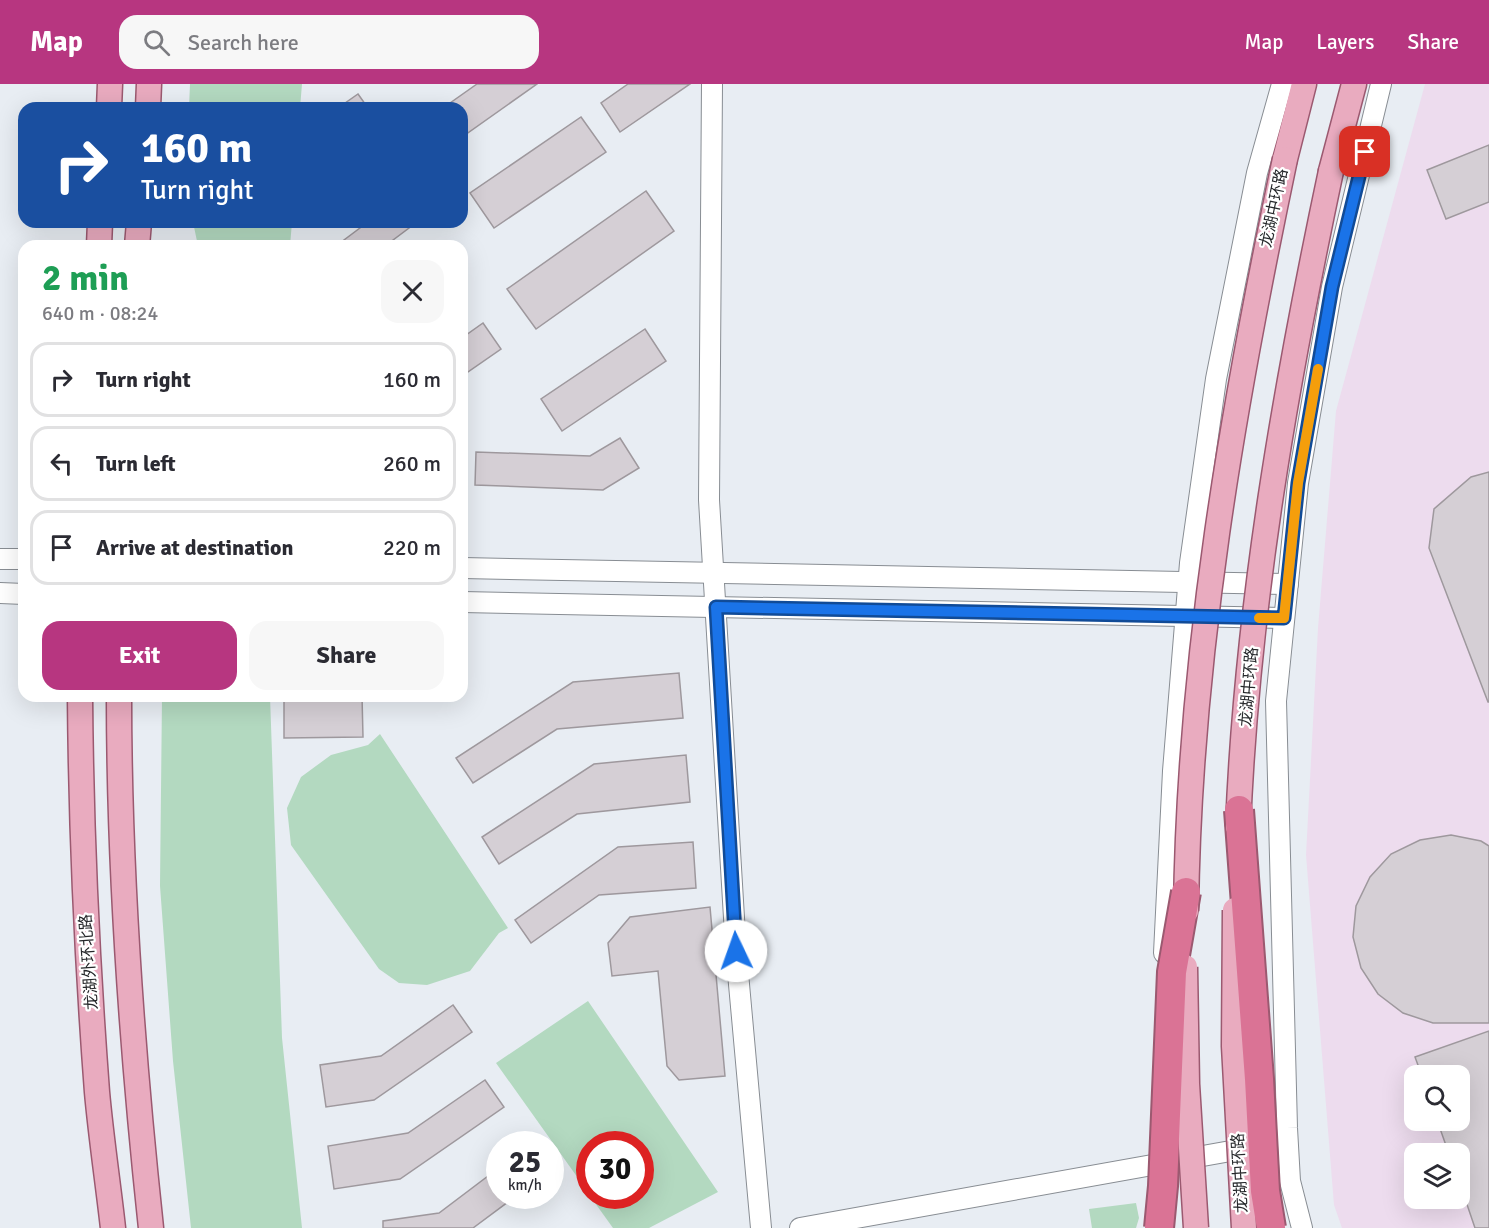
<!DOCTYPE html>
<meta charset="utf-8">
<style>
body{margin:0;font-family:Signika,"Noto Sans SC",sans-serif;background:#f7f7f7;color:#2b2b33;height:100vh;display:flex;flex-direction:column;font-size:22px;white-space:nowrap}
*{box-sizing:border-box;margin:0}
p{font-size:20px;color:#7c7c81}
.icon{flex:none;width:33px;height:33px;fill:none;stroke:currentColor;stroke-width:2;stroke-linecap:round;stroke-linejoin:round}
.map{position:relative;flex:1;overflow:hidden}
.side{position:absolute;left:18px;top:156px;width:450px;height:462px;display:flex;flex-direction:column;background:#fff;border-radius:18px;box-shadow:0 6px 24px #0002}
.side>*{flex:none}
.banner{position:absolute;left:18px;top:18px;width:450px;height:126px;border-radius:18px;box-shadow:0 6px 24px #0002;background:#1a4fa0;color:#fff;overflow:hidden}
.controls{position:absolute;left:1404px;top:981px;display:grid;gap:12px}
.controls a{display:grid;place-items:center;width:66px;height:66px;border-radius:12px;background:#fff;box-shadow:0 6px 24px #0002;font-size:30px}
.speed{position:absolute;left:486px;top:1047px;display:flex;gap:12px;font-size:30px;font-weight:700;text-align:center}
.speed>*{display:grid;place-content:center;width:78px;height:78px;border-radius:50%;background:#fff;box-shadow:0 6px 24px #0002;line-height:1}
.speed small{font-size:15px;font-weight:400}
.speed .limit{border:9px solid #d22;background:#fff;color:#111}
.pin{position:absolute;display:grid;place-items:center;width:51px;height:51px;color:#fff;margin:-26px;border-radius:12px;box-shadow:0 3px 9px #0006}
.me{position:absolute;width:66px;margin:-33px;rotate:357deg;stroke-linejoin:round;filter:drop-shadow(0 0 4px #0008)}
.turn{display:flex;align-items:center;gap:21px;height:126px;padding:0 24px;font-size:27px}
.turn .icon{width:78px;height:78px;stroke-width:2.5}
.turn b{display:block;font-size:42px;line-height:51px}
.round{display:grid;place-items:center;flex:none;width:63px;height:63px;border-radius:18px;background:#f7f7f7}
.headline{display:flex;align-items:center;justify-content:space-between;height:102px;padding:0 24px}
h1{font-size:36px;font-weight:700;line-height:45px;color:#1e9e55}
.action{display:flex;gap:12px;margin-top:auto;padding:12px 24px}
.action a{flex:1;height:69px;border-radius:18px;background:#b73680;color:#fff;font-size:24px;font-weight:700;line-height:69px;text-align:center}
.action a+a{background:#f7f7f7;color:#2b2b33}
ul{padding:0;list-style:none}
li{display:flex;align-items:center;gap:18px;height:75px;margin:0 12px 9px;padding:0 12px;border:3px solid #e1e1e2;border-radius:18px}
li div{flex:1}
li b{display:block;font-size:22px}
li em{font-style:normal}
header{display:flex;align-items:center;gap:36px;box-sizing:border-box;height:84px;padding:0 30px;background:#b73680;color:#fff}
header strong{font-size:28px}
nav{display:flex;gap:33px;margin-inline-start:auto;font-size:21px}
.search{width:420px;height:54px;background:#f7f7f7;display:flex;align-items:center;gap:15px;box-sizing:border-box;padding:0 21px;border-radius:18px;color:#7c7c81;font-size:22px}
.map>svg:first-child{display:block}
.medical{fill:#eddcee;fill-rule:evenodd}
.green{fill:#b3d9c0}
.building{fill:#d5cfd5;stroke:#9e989d;stroke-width:1.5}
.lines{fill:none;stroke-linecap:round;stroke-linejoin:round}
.minor-casing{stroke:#888d93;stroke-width:22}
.major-casing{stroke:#9b5970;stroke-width:27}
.minor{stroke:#fff;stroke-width:20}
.major{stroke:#e9abbf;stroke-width:24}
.major-bridge-casing{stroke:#9b5970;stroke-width:27;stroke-linecap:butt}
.highway-bridge-casing{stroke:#9b5970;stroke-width:32;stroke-linecap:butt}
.major-bridge{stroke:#e9abbf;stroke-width:24}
.highway-bridge{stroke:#da7395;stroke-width:28}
.route-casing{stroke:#114b97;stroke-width:15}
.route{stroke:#1a73e8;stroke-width:10}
.slow{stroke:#f59e0b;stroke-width:10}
.labels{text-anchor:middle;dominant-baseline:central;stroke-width:4.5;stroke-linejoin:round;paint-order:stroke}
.street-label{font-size:16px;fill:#26282b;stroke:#fff}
</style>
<header>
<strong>Map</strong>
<div class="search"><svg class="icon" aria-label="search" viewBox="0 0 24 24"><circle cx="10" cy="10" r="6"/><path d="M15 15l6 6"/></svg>Search here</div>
<nav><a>Map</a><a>Layers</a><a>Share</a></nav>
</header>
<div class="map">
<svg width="1489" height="1144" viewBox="0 0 1489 1144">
<rect width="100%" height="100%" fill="#e8edf3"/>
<!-- medical -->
<path class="medical" d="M1425,0H1489V1144H1342L1334,1121L1306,771L1318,544L1336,327ZM1414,992H1460V1036H1414ZM1414,1070H1460V1114H1414Z"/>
<!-- green -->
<g class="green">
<path d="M190,0H302L300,24H189Z"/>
<path d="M193,138H292L290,162H198Z"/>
<path d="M162,612H270L282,954L302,1144H191L173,977L160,802Z"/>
<path d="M380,650L508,844L499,849L470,887L427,901L399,899L379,885L291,761L287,724L301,693L331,671L368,661Z"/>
<path d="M588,917L718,1108L649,1144H613L590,1112H640V1060H590V1111L496,979Z"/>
<path d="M1136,1119L1139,1134L1136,1144H1092L1089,1125Z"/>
</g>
<!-- building -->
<g class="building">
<path d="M477,0H537L462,53V24H443Z"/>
<path d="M628,0H690L620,48L601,19Z"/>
<path d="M358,10L368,24H338Z"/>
<path d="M581,33L606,68L494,144L470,109Z"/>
<path d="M1489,61V118L1446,135L1427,86Z"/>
<path d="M646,107L674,147L536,245L507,205Z"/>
<path d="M368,138H417L385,162H336Z"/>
<path d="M483,239L501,265L462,292V254Z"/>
<path d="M645,245L666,277L562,347L541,315Z"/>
<path d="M620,354L639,384L603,406L475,401L476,368L590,372Z"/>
<path d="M1489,388V618H1488L1429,464L1434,425L1471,393Z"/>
<path d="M679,589L683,634L557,645L473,699L456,674L573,598Z"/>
<path d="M284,612H362L363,653L284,654Z"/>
<path d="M686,671L690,718L577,730L499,780L482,753L594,680Z"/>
<path d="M1451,751L1481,757L1489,762V939H1433L1403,929L1378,910L1361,884L1353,853L1356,822L1370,793L1391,770L1420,756Z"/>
<path d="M693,758L696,804L599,811L531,859L515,836L618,763Z"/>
<path d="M710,823L725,992L679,996L667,982L658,887L612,892L608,859L630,833Z"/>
<path d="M453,921L472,948L374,1016L326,1023L320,981L381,972Z"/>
<path d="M1489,947V1144H1475L1460,1100V1070H1449L1437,1036H1460V992H1422L1415,973Z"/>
<path d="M485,996L504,1023L400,1095L334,1105L328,1062L408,1049Z"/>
<path d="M500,1083V1112H516L473,1144H383V1137L439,1129Z"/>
</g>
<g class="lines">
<defs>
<g id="minor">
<path d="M712,0L709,416L736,867L761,1144"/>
<path d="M0,475H24"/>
<path d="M462,484L1288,500"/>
<path d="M0,509L24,510"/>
<path d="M462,518L1284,534"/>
<path d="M1164,869L1173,687L1190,479L1216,295L1257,89L1282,0"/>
<path d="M800,1144L1253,1063"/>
<path d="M1302,1144L1290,1097L1287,1044L1276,617L1298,399L1332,203L1381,0"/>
</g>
<g id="major">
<path d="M109,24L110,0"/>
<path d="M148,24L149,0"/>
<path d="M1285,75L1304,0"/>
<path d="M1331,87L1354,0"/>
<path d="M99,162L100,138"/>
<path d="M137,162L139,138"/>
<path d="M80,612C81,744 87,876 97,1008C101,1053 108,1099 113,1144"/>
<path d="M119,612C119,790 132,967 151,1144"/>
</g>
</defs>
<!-- minor casing -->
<use href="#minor" class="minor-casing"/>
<!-- major casing -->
<use href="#major" class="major-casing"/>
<!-- minor -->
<use href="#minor" class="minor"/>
<!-- major -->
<use href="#major" class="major"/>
<defs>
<g id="major-bridge">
<path d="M1238,743C1247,521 1285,304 1331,87"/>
<path d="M1235,826L1234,962L1244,1144"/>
<path d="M1186,827C1189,574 1233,322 1285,75"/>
<path d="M1185,883L1187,1000L1196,1144"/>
</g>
<g id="highway-bridge">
<path d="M1239,726L1259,995L1265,1107L1271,1144"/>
<path d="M1159,1144L1163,1102L1172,888L1186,808"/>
</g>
</defs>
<!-- major-bridge casing -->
<use href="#major-bridge" class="major-bridge-casing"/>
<!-- highway-bridge casing -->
<use href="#highway-bridge" class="highway-bridge-casing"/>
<!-- major-bridge -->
<use href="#major-bridge" class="major-bridge"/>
<!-- highway-bridge -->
<use href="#highway-bridge" class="highway-bridge"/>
</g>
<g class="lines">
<defs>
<path id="route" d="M736,867L716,523L1284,534L1298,399L1332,203L1365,68"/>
</defs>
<!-- route casing -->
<use href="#route" class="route-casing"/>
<!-- route -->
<use href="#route" class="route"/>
<!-- slow -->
<path class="slow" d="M1259,534H1284L1298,399L1318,285"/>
</g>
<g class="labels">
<!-- street labels -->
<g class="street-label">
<text transform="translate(1274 124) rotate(-78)">龙湖中环路</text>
<text transform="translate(1249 603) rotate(-85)">龙湖中环路</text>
<text transform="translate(89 878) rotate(-94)">龙湖外环北路</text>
<text transform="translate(1240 1089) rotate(-93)">龙湖中环路</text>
</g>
</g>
</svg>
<div class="controls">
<a><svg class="icon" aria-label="search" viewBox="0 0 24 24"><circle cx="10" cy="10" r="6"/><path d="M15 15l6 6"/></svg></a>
<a><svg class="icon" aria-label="layers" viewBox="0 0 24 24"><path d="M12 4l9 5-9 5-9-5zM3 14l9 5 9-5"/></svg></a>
</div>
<div class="speed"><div>25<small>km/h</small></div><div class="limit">30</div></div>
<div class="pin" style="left:1365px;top:68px;background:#d93025"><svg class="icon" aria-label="arrive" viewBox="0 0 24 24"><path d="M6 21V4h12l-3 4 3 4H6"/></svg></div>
<svg class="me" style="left:736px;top:867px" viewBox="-20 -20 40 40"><circle r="19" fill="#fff"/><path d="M0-13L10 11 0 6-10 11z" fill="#1a73e8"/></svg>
<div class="banner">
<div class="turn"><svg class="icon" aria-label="right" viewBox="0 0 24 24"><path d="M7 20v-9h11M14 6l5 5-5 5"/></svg><div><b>160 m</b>Turn right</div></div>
</div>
<section class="side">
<div class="headline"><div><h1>2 min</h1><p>640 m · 08:24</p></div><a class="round"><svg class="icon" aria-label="close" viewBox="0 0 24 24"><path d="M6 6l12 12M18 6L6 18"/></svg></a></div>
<ul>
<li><svg class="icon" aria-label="right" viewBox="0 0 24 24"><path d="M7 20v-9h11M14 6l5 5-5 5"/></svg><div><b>Turn right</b></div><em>160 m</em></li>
<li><svg class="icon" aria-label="left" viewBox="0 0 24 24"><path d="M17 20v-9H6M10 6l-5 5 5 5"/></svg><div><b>Turn left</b></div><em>260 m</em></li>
<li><svg class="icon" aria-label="arrive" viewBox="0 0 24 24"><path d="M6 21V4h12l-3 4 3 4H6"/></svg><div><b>Arrive at destination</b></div><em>220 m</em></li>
</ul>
<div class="action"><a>Exit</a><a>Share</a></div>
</section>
</div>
